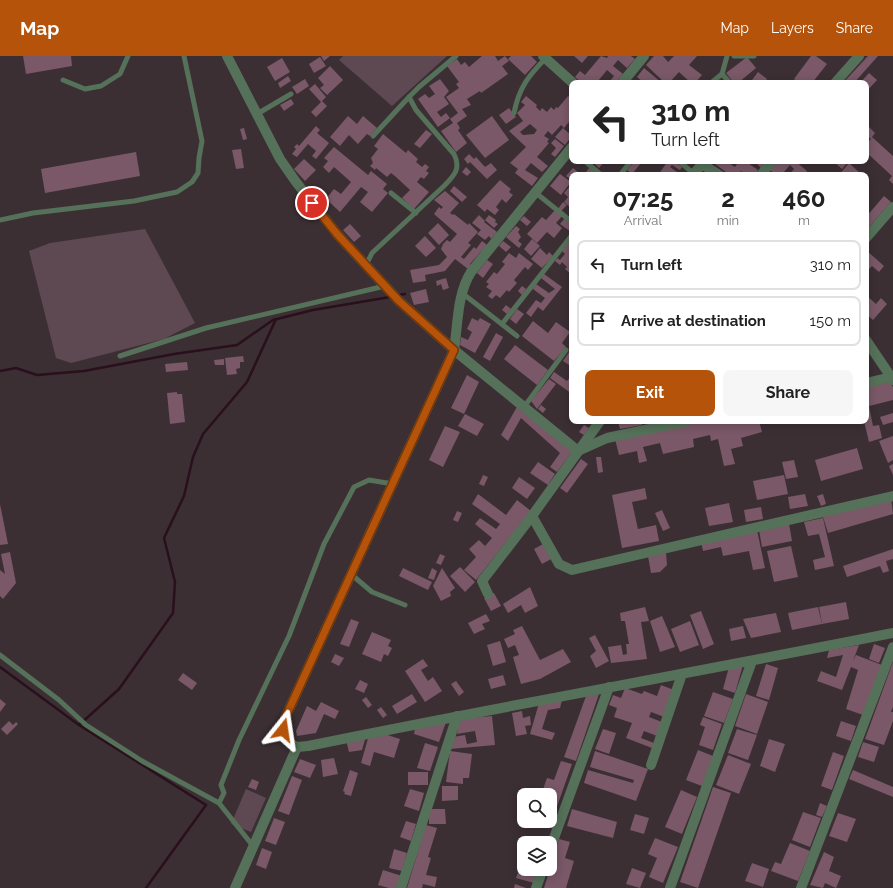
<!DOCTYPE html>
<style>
body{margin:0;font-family:Raleway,sans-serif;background:#f6f6f6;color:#222;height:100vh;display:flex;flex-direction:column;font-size:15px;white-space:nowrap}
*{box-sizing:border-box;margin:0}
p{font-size:13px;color:#767676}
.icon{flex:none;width:22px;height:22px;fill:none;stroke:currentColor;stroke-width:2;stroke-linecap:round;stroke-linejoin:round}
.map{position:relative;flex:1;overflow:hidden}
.panel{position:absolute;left:569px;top:116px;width:300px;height:252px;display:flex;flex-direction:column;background:#fff;border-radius:8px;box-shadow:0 2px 10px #0003}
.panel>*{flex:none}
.top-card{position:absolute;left:569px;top:24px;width:300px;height:84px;border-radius:8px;box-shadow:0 2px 10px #0003;background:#fff;color:#222;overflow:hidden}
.buttons{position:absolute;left:517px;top:732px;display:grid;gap:8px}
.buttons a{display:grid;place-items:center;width:40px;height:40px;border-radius:8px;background:#fff;box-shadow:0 2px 10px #0003;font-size:20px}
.pin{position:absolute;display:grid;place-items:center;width:34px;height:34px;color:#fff;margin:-17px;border:2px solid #fff;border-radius:50%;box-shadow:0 1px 4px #0007}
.me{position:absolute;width:44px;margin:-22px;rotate:15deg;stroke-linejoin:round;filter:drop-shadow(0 0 3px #0008)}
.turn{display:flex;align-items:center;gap:14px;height:84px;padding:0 16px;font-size:18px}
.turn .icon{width:52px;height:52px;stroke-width:2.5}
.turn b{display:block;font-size:28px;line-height:34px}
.eta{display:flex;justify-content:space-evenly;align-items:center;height:68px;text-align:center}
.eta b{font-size:24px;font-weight:700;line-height:28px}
.button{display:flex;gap:8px;margin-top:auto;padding:8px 16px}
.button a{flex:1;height:46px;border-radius:8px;background:#b45309;color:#fff;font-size:16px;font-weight:700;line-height:46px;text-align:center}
.button a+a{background:#f6f6f6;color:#222}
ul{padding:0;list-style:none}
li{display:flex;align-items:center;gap:12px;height:50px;margin:0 8px 6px;padding:0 8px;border:2px solid #e0e0e0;border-radius:8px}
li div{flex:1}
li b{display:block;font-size:15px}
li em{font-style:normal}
header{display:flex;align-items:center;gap:24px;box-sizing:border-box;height:56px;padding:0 20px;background:#b45309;color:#fff}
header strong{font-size:19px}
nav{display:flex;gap:22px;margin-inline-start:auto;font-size:14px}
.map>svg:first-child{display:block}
.green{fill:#5e4952}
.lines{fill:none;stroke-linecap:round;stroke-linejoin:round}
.stream{stroke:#2a0f1c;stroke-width:2.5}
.building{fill:#7a5867;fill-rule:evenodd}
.lane{stroke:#557159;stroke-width:5}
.street{stroke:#557159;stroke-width:10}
.route-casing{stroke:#753606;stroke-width:10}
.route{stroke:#b45309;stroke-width:7}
</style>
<header>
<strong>Map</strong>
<nav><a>Map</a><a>Layers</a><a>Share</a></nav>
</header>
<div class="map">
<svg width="893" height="832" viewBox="0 0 893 832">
<rect width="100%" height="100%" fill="#3b2f34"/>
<!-- green -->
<g class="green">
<path d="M343,0H447L392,50L339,4Z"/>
<path d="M145,173L195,267L164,283L71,307L56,302L29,195L50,187Z"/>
<path d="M246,733L266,742L251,776L231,768Z"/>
</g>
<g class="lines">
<!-- stream -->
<g class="stream">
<path d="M397,239L405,238"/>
<path d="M0,315L16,312L37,319L84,315L174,298L237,289L273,264L313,254L390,241"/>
<path d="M0,611L79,669"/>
<path d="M146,832L206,749L79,669L119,633L173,557L175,526L164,482L184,440L193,401L203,378L247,326L276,263"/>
</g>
</g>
<!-- building -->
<g class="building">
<path d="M23,0H71L72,10L26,18Z"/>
<path d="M321,0H330L324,5Z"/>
<path d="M482,0H495L498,5L505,0L509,5L502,10L508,18L481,37L480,35L467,43L471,49L462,53L467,60L457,67L460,72L458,74L467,87L456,96L441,75L453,67L450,63L458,57L446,41L459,32L456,28L459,26L447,10L457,3L461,9L465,6L469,11Z"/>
<path d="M511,0H531L537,6L525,19L508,3Z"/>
<path d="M574,0H588L582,7Z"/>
<path d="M601,0L607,2L608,0H631L635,3L627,12L618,4L613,10L623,18L615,27L610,25L614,20L607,14L598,25L597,24L594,27H582L575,21L580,15L585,19Z"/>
<path d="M654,0H663L668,6L674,0H697L689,9L702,19L695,27H691L679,16L669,27H665L646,9Z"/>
<path d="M811,0H816L827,8L812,27H797L798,26L794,23Z"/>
<path d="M868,0H878L854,27H843Z"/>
<path d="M320,1L326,10L314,17L309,8Z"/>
<path d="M747,1L756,12L738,27H734L726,17Z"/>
<path d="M282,2L290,16L275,25L267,11Z"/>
<path d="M330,10L343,24L327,39L320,32L324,29L318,22Z"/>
<path d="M644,12L662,27H644L637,21Z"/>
<path d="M758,16L767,23L764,27H755L752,24Z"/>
<path d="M869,17L877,24L866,36V27H860Z"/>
<path d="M288,20L291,25L280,32L278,27Z"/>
<path d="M305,23L309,30L297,38L292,31Z"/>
<path d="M440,23L449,35L444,41L449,48L437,56L441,61L446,57L450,62L438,71L418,43L425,38L429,42L435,38L429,30Z"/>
<path d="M315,28L326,41L322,45L327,50L316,61L311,56L321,46L309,33Z"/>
<path d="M526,40L537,49L536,51L540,55L542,52L547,56L551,51L554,54L556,51L558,52L568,40L572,43V62L564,72L561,69L552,79L548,75L544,80L549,83L547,86L549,87L537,101L548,110L542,116L531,107L525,114L538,122L532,130L515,117L518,113L510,107L526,91L509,75L523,65L517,57L525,49L521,46ZM530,68L537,74L534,78L523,79L520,76Z"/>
<path d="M291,43L294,48L284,55L280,49Z"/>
<path d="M509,52L516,61L506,68L499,59Z"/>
<path d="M348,60L357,68L363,60L377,72L370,80L367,78L358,88L349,79L340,90L330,81Z"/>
<path d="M492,60L509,84L485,102L466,79Z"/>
<path d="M866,68L875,77L872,81L893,100V128L889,124L892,120L866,96V88L871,83L866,78Z"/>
<path d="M316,70L320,74L317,77L329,87L316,103L312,100L316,95L308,88L297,101L292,98L296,93L294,91L297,88L299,90Z"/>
<path d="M244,72L247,83L243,84L240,73Z"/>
<path d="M563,72L572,80L565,89L555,81Z"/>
<path d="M426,74L432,78L420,92L414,88Z"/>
<path d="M383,78L406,97L408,94L418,103L416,106L422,111L425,108L429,111L426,115L429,117L424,123L421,121L417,126L429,136L414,153L402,142L410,134L396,121L391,117L387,121L376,112L375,114L370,110L373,107L371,102L378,93L374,90Z"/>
<path d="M555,83L564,90L555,101L551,98L556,92L551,87Z"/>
<path d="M334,91L368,119L371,115L387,128L383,133L388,137L372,156L360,146L368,136L361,131L340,156L326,143L334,133L341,138L351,126L334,111L329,117L323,111L328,105L324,102Z"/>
<path d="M241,93L244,112L236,113L232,94Z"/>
<path d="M136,96L140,120L45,137L41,113Z"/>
<path d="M469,98L474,103L476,101L485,111L491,107L497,114L487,123L470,106L468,108L464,103Z"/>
<path d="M304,103L316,114L305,125L294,113Z"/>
<path d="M595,105H605L599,112L594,107Z"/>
<path d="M635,105L641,107L632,118L627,114Z"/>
<path d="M668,105H674L682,111L680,114L672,109L670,111L681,119H658Z"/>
<path d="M711,105H726L735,111L739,105H745L758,114L755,119H747L741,115L738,119H730Z"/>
<path d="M754,105H765L761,112Z"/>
<path d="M777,105H795L807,115L804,119H789L794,113L790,109L784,116L787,119H776L770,114Z"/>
<path d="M833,105H849L842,113Z"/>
<path d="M849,107L862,119H839Z"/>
<path d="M466,111L471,116L467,120L462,116Z"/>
<path d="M573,112L580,118L572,119V124L566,120Z"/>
<path d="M589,112L598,119H584Z"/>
<path d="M560,118L571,126L561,139L550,130Z"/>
<path d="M500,124L511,133L509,136L513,139L506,147L502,143L496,151L499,154L495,159L487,153L485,156L477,149Z"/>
<path d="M572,128V149L570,151L564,146L568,141L564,137Z"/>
<path d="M454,130L467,141L462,146L450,135Z"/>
<path d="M445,135L459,147L450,157L453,159L454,158L468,169L469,167L478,176L468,187L471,189L461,201L464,203L474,191L476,193L482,185L487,189L470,208L471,210L468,213L455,203L445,215L425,219L426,225L413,227L410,214L439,209L447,201L441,193L443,188L447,184L450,186L457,178L434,158L439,151L441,153L443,151L434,144Z"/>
<path d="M884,140L891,146L868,172L866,170V161Z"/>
<path d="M563,146L567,149L561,155L558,153Z"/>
<path d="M556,153L563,159L556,167L562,172L554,182L547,176L537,187L527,178L542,161L546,164Z"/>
<path d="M479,159L485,165L484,166L497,176L491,183L489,180L485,184L477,178L481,174L472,167Z"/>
<path d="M489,159L496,164L495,166L498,168L494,172L485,164Z"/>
<path d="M524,160L531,166L527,170L520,164Z"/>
<path d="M566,161L572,167L571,176L560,168Z"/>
<path d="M438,167L449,179L439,189L428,177Z"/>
<path d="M350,168L361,180L354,186L343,174Z"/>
<path d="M516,170L520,173L518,176L521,181L518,185L522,188L519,192L506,181Z"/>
<path d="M425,180L436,192L426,201L415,190Z"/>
<path d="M532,183L540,190L531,200L524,193Z"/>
<path d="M572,183V219L565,213L567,211L562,206L560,209L555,205L557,202L560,204L565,198L561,194Z"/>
<path d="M503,185L511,191L506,196L499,190Z"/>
<path d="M540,192L547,199L549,196L553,200L542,212L531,203Z"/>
<path d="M866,194L884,210L879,216L872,210L866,216Z"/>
<path d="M509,197L516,202L519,197L533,208L528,214L525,211L514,224L517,227L509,236L507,234L500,242L496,239L492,243L488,240L492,235L486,231L489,228L486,226L494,216L497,218L505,208L502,206Z"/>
<path d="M487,204L493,208L483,222L477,217Z"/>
<path d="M544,218L562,231L543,255L538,251L531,261L526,257L536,244L541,247L545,242L533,233L536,228L549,237L555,233L541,222Z"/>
<path d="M446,222L449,232L443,234L441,228L437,230L436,225Z"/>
<path d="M522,230L526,233L522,239L518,235Z"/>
<path d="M426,233L429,246L414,249L410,237Z"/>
<path d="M866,239L876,248L881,242L887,248L873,264L866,258Z"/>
<path d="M506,249L511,253L507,258L502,254Z"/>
<path d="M517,253L524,258L516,268L510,263Z"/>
<path d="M472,262L478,265L480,262L491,268L475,297L460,289L461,281L468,284L472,276L467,273Z"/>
<path d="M533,265L548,277L556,266L570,276L562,287L566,291L554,305L522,280Z"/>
<path d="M496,277L503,281L490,305L483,301Z"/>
<path d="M515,289L548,314L537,329L504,303Z"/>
<path d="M570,295L572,297V311L563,305Z"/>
<path d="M243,300L244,306H240V312L236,313L237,318L227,319L225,302Z"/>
<path d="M224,303V309H215L214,304Z"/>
<path d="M187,306L188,314L166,316L165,308Z"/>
<path d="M554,316L567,325L572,319V338L550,322Z"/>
<path d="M467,319L479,326L464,358L451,352Z"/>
<path d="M549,323L556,328L537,353L531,345Z"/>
<path d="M890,326L893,331V344L869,350L873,370L879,369L882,382L869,386L864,365H866V331Z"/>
<path d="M177,336V338H182L185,366L170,368L167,337Z"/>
<path d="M518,349L572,396L557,416L550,411L560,397L521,362L508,385L501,379Z"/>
<path d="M541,349L546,353L543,357L538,353Z"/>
<path d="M893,357V366L883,369L880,361Z"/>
<path d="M465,358L484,368L477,380L458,370Z"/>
<path d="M618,365H641L642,369L620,373Z"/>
<path d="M698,365H725L726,367L735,365H759L762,376L741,382L743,390L731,393L735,408L724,410L718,383L711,385L710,379L693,383L694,391L663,398L660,387L643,391L647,405L639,407L637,395L619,399L615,383Z"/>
<path d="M584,369L589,372L584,379L579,376Z"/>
<path d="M445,370L460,376L443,411L429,404Z"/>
<path d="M893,380V404L888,407L879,385Z"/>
<path d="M857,392L863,413L821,425L815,404Z"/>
<path d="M596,401H601L603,416L598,417Z"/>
<path d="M581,403L588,408L567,437L560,432Z"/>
<path d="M794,404L798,421L786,423L782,406Z"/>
<path d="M538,406L555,418L548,429L530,417Z"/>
<path d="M893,408V419L889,410Z"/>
<path d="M483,419L488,421L484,430L479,428Z"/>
<path d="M784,419L788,438L757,444L753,425Z"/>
<path d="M519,421L535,432L527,443L512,432Z"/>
<path d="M645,432L647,443L632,446L638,473L656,469L659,485L622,492L612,439Z"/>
<path d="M478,438L506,459L517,444L531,455L476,524L464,514L476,501L469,493L479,484L485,490L492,482L475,468L480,462L496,473L500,468L472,448Z"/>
<path d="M805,438L808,450L790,453L788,441Z"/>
<path d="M823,438L826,448L821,450L817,440Z"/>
<path d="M891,441L893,458L828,477L823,461Z"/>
<path d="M729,447L733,466L709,470L705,452Z"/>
<path d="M0,448L8,488L0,489Z"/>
<path d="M761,451L763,463L746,466L744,454Z"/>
<path d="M662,454L670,472L663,475L655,457Z"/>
<path d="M457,455L462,457L458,466L453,464Z"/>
<path d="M823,462L834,510L815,514L813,504L825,501L819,478L808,480L804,466Z"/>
<path d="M789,468L792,485L762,491L759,474Z"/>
<path d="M757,474L765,512L753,514L749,495L723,500L721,491L703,495L701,486Z"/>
<path d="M545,487L553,502L542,508L534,493Z"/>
<path d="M791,490L798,521L774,526L767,495Z"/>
<path d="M893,493V503L886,505L889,515L883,517L880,510L847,521L843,510Z"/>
<path d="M10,496L16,527L3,543L0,540V514L5,518L1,498Z"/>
<path d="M666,497L667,509L660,516L651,517L648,500Z"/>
<path d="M440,498L445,500L441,509L436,507Z"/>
<path d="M460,511L475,526L465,536L450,520Z"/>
<path d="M403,512L432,526L428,534L399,520Z"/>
<path d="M432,512L437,515L434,524L428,522Z"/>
<path d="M442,512L455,532L450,536L451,540L441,545L433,530Z"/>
<path d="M530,531L538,550L525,557L521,549L508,557L503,548Z"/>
<path d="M494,537L501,550L491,555L484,542Z"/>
<path d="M846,546L849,563L822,568L819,551Z"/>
<path d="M645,551L649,565L641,566L647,603L611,607L608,591L621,589L623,599L627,598L626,588H629L625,565H621L620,557Z"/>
<path d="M818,551L822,568L792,574L788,557Z"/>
<path d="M701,555L714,588L703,593L690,559Z"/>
<path d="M776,557L781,576L751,582L743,563Z"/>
<path d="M486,558L490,565L482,568L485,573L474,578L468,567Z"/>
<path d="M662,560L675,591L660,596L650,565Z"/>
<path d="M351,563L359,566L349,591L340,588Z"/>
<path d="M690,565L699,589L680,596L671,573Z"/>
<path d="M522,570L540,604L563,593L571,606L540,623L521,628L513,601L519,599L515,589L508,592L504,583L515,578L513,574Z"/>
<path d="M743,570L746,582L731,585L729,573Z"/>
<path d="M372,576L391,584L388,590L392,592L388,600L384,598L381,606L362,598Z"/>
<path d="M595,579L609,605L596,612L590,600L596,595L589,582Z"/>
<path d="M500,585L506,606L493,610L487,589Z"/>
<path d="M874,588L885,592L879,607L869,603Z"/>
<path d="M859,589L853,605L856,599L882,609L863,659L846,653L858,614L851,611L842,634L817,625L821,615L836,621L843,599L827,602L829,594Z"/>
<path d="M335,598L344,602L339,610L331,606Z"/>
<path d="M423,603L428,610L421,614L428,625L433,621L442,635L425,646L405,615Z"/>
<path d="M893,606V651L891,656H893V665L884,689L865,683Z"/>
<path d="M766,608L778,612L769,644L756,640Z"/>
<path d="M743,609L735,637L723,633L729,611Z"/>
<path d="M183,617L197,627L192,634L178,624Z"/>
<path d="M503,619L506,629L491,633L488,623Z"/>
<path d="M360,624L368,628L364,637L355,633Z"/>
<path d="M456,625L464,636L459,640L451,628Z"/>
<path d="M661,629L674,634L664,661L651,656L649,661L662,666L657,680L644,675L641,682L654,687L652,692L626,682L632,667L614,661L617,652L609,649L613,639L621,642L625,632L642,638L644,635L657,640Z"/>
<path d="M713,636L733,643L724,667L704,660Z"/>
<path d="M412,638L417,646L397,658L392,650Z"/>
<path d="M599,638L576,705L564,701L586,640Z"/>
<path d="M746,638L768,646L757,678L735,670Z"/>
<path d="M366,641L372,649L368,652L362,644Z"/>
<path d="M0,643L6,648L0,656Z"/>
<path d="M562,644L560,652L548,654L542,673L555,677L552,684L530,678L539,647Z"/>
<path d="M321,646L339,655L335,663L324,658L316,677L297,680L296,675L307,650L316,655Z"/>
<path d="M381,651L387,659L383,662L377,654Z"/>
<path d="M522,655L523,662L530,660L531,669L525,670L527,678L516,680L512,657Z"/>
<path d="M492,660L495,689L450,693L453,681L465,679L467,688L477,686L475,675L457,678L459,663Z"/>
<path d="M703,661L722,668L713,694L699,689L705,671L700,669Z"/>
<path d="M9,665L13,669L16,666L18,668L7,679L1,673Z"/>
<path d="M841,665L856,670L851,685L836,680Z"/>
<path d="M446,666L439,686L414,678L415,672Z"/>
<path d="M603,673L616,677L609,698L595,693Z"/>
<path d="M737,673L757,679L748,704L728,697Z"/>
<path d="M378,676L400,683L394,702L374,696L370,710L361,707L369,679Z"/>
<path d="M366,680L362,694L349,696L346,684Z"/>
<path d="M769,683L785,688L775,716L760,710Z"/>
<path d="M863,686L879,691L874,706L858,701Z"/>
<path d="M425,687L438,691L430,715L417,712Z"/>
<path d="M698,694L713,700L702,730L686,724Z"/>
<path d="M450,695L472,698L469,722H463V728L446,726Z"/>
<path d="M595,695L648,713L636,745L584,727L588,714L633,727L634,724L590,711Z"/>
<path d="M833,696L844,700L832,734L821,730Z"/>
<path d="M728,699L751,708L739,738L716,729Z"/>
<path d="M334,702L338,718L323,721L321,704Z"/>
<path d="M300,703L316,709L310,722L294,716Z"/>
<path d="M561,705L572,708L554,759L550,758V739H541L547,722L554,724Z"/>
<path d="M350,714L358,717L351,740L344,738L345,736L343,735Z"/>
<path d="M853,714L893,731V741L849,723Z"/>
<rect x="408" y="716" width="20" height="13"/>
<path d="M292,720L302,724L289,759L278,755Z"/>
<path d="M252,723L259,726L256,734L248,731Z"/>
<path d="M442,730H458V744L442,745Z"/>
<path d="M713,731L731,737L698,832L680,826Z"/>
<path d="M410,733L424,737L419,755L404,750Z"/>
<path d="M681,734L697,741L682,778L665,771Z"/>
<path d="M820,747L827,750L822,761L816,759Z"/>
<path d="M429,753H445L446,768H429Z"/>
<path d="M572,753L617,766L613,782L567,770Z"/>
<path d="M803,756L821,762L810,791L792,784Z"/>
<path d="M838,757L856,763L847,786L829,780Z"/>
<path d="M635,758L649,762L644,778L630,774Z"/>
<path d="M274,762L285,766L276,789L265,785Z"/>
<path d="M406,765L416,768L411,785L400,781Z"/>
<path d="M426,769L437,772L428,801L431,802L426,819L437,821L435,831L423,828L422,832H407Z"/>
<path d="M655,782L678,791L663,827L649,821L657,802L648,798Z"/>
<path d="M559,783L570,786L565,802L574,805L566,832H544Z"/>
<path d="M790,787L810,795L798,825L771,815L775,806L781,808Z"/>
<path d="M262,792L272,796L266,813L256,809Z"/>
<path d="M394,793L407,797L402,815L389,812Z"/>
<path d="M824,796L834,801L829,815L841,820L836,832L825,827L823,832L810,829Z"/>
<path d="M524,799V813H539L534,827L516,822Z"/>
<path d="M752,807L769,813L763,831L745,825Z"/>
<path d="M632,812L646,817L640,832L626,828Z"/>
<path d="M383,814L402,820L399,832H389L378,829Z"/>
<path d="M515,828L526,832H514Z"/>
</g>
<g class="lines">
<!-- lane -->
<g class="lane">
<path d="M727,0L722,18L730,27"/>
<path d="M734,0H754"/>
<path d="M63,24L85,33L101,30L120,18L128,0"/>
<path d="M711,27L722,18"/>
<path d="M514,57C519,32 528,20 546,2"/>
<path d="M257,58L291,38"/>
<path d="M373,80L409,41"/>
<path d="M585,105L601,119"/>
<path d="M679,105L694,118"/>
<path d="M620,119L631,105"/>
<path d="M391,137L416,157"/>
<path d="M536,137L572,166"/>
<path d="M0,164L33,157L134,145L177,136L192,126L198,117L199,102L202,85L184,0"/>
<path d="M366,209L372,197L444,130C455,119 461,112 454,98L416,54L409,41L419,31L456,0"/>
<path d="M462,237L517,280"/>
<path d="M502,268L572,179"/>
<path d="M120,300L206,272L385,230"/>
<path d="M524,351L566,294"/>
<path d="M352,519L372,536L405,549"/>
<path d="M0,599L59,644L86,669L142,705L219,747L253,790"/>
<path d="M219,747L224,737L221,729L239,684L289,580L324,488L354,431L369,424L393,428"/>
</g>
<!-- street -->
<g class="street">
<path d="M227,0L280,103L296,126L337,178L399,245L454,294L578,395L607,382L687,365"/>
<path d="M543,0L573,27"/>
<path d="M622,27L644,0"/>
<path d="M835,27L859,0"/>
<path d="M693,119L702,108L719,119"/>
<path d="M761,119L772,105"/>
<path d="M866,182L893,151"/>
<path d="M866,284L893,324"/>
<path d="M866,327L891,321"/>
<path d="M532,460L559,508L572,514L893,440"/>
<path d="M488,538L482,525L532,460L600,365"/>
<path d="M297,691C283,685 281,673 286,660L454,294C458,268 457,238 471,216L572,91"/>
<path d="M651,709L682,618"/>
<path d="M550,793L609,631"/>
<path d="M235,832L297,691L308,690C503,650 698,616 893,577"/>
<path d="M401,832L457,660"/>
<path d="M536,832L543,813"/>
<path d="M670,832L752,605"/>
<path d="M801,832L893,591"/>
</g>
</g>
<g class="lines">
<defs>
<path id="route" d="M283,674L286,660L454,294L399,245L337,178L312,147"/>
</defs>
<!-- route casing -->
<use href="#route" class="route-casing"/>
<!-- route -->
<use href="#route" class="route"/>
</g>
</svg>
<div class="buttons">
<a><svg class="icon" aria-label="search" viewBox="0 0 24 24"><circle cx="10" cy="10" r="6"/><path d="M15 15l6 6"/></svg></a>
<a><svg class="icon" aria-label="layers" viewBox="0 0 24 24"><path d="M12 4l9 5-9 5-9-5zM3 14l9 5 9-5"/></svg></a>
</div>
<div class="pin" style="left:312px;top:147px;background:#d93025"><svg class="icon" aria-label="arrive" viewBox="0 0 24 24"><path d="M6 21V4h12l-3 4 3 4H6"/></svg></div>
<svg class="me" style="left:283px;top:674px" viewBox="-20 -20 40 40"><path d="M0-17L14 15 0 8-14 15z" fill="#b45309" stroke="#fff" stroke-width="4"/></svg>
<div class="top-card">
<div class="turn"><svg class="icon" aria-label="left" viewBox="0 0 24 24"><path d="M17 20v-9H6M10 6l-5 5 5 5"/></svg><div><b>310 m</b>Turn left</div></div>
</div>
<section class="panel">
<div class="eta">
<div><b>07:25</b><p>Arrival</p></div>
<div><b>2</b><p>min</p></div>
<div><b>460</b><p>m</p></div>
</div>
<ul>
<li><svg class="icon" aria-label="left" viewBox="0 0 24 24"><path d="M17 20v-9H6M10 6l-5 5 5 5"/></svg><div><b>Turn left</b></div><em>310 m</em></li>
<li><svg class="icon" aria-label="arrive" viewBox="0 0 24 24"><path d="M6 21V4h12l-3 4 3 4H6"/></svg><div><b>Arrive at destination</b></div><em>150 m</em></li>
</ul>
<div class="button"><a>Exit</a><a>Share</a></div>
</section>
</div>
